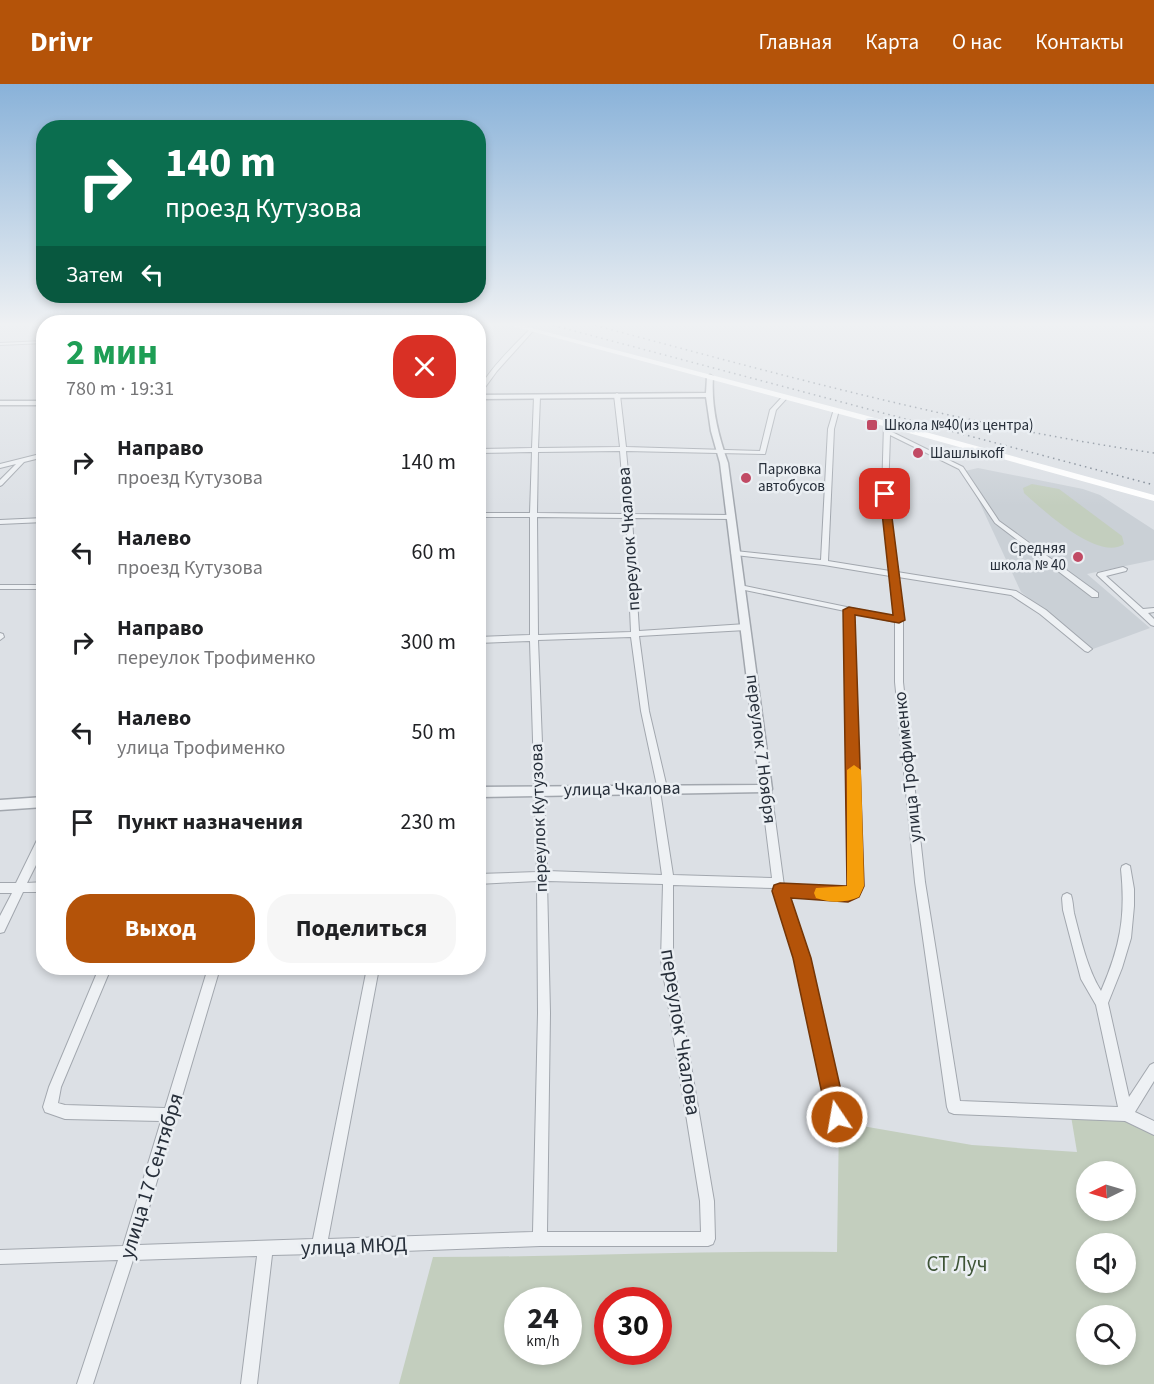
<!DOCTYPE html>
<html lang="ru">
<meta charset="utf-8">
<style>
body{margin:0;font-family:"Source Sans 3",sans-serif;background:#f6f6f6;color:#202124;height:100vh;display:flex;flex-direction:column;font-size:22px;white-space:nowrap}
*{box-sizing:border-box;margin:0}
p{font-size:20px;color:#757577}
.icon{flex:none;width:33px;height:33px;fill:none;stroke:currentColor;stroke-width:2;stroke-linecap:round;stroke-linejoin:round}
.map{position:relative;flex:1;overflow:hidden}
.drawer{position:absolute;left:36px;top:231px;width:450px;height:660px;display:flex;flex-direction:column;background:#fff;border-radius:24px;box-shadow:0 3px 9px #0003}
.drawer>*{flex:none}
.top-card{position:absolute;left:36px;top:36px;width:450px;height:183px;border-radius:24px;box-shadow:0 3px 9px #0003;background:#0b6e4f;color:#fff;overflow:hidden}
.needle{width:39px;rotate:265deg}
.controls{position:absolute;left:1076px;top:1077px;display:grid;gap:12px}
.controls a{display:grid;place-items:center;width:60px;height:60px;border-radius:50%;background:#fff;box-shadow:0 3px 9px #0003;font-size:30px}
.speed{position:absolute;left:504px;top:1203px;display:flex;gap:12px;font-size:30px;font-weight:700;text-align:center}
.speed>*{display:grid;place-content:center;width:78px;height:78px;border-radius:50%;background:#fff;box-shadow:0 3px 9px #0003;line-height:1}
.speed small{font-size:15px;font-weight:400}
.speed .limit{border:9px solid #d22;background:#fff;color:#111}
.pin{position:absolute;display:grid;place-items:center;width:51px;height:51px;color:#fff;margin:-26px;border-radius:12px;box-shadow:0 3px 9px #0006}
.me{position:absolute;width:66px;margin:-33px;rotate:348deg;stroke-linejoin:round;filter:drop-shadow(0 0 4px #0008)}
.turn{display:flex;align-items:center;gap:21px;height:126px;padding:0 30px;font-size:27px}
.turn .icon{width:78px;height:78px;stroke-width:2.5}
.turn b{display:block;font-size:42px;line-height:51px}
.then{display:flex;align-items:center;height:57px;padding:0 30px;background:#0003;gap:12px;font-size:22px}
.round{display:grid;place-items:center;flex:none;width:63px;height:63px;border-radius:24px;background:#f6f6f6}
.overview{display:flex;align-items:center;justify-content:space-between;height:102px;padding:0 30px}
h1{font-size:36px;font-weight:700;line-height:45px;color:#1e9e55}
.cta{display:flex;gap:12px;margin-top:auto;padding:12px 30px}
.cta a{flex:1;height:69px;border-radius:24px;background:#b45309;color:#fff;font-size:24px;font-weight:700;line-height:69px;text-align:center}
.cta a+a{background:#f6f6f6;color:#202124}
ul{padding:0;list-style:none}
li{display:flex;align-items:center;gap:18px;height:90px;padding:0 30px}
li div{flex:1}
li b{display:block;font-size:22px}
li em{font-style:normal}
header{display:flex;align-items:center;gap:36px;box-sizing:border-box;height:84px;padding:0 30px;background:#b45309;color:#fff}
header strong{font-size:28px}
nav{display:flex;gap:33px;margin-inline-start:auto;font-size:21px}
.map>svg:first-child{display:block}
.built{fill:#cad0d6}
.green{fill:#c3cebe;fill-rule:evenodd}
.lines{fill:none;stroke-linecap:round;stroke-linejoin:round}
.minor-casing{stroke:#a2a7ae;stroke-width:2}
.tertiary-casing{stroke:#a2a7ae;stroke-width:3}
.minor{fill:#eef1f4;fill-rule:evenodd}
.tertiary{fill:#eef1f4;fill-rule:evenodd}
.secondary{fill:#fff;fill-rule:evenodd}
.rail{stroke:#77818d;stroke-width:1.5;stroke-dasharray:1.5 4;stroke-linecap:butt}
.route{fill:#b45309;stroke:#753606;stroke-width:1.5}
.slow{fill:#f59e0b}
.poi-dot{fill:#c14a64;stroke:#ebeff3;stroke-width:2}
.labels{text-anchor:middle;dominant-baseline:central;stroke-width:5;stroke-linejoin:round;paint-order:stroke}
.far-poi-label{font-size:15px;fill:#272f3a;stroke:#ebeff3;text-anchor:start}
.street-label{font-size:18px;fill:#272f3a;stroke:#ebeff3}
.near-street-label{font-size:21px;fill:#272f3a;stroke:#ebeff3}
.near-park-label{font-size:21px;fill:#3e5436;stroke:#ebeff3}
</style>
<header>
<strong>Drivr</strong>
<nav><a>Главная</a><a>Карта</a><a>О нас</a><a>Контакты</a></nav>
</header>
<div class="map">
<svg width="1154" height="1300" viewBox="0 0 1154 1300">
<rect width="100%" height="100%" fill="#dce0e5"/>
<!-- built -->
<path class="built" d="M978,384L1083,405L1100,411L1154,446V476L1087,490L1150,544L1093,565L1021,508L965,387Z"/>
<!-- green -->
<g class="green">
<path d="M1032,400L1059,405L1122,452L1124,460C1099,478 1043,426 1024,409L1023,404Z"/>
<path d="M1071,1032L1154,1037V1300H399L433,1173C568,1173 702,1166 837,1168L839,1038L972,1061L1077,1068ZM1086,1088H1125V1126H1086ZM1086,1160H1125V1198H1086ZM518,1216H568V1268H518ZM608,1216H658V1268H608ZM1086,1232H1125V1270H1086Z"/>
</g>
<g class="lines">
<defs>
<g id="minor">
<path d="M529,246L533,247L497,287L478,313C478,295 516,260 529,246Z"/>
<path d="M44,257V259L0,261V259Z"/>
<path d="M617,309L620,311L626,363L760,367L770,326L783,312L788,313L776,326L765,370L626,367L632,430L731,431L734,433L731,435L632,434L639,547L746,540L750,543L746,546L639,552L649,627L667,704L665,707H660L673,791L772,794L761,705L763,702L766,701L769,702L771,705L784,802L849,805L845,527L740,505L736,503L740,501L895,533L890,492L824,481L735,471L731,469L735,467L821,476L828,345L834,325L839,326L834,345L828,477L890,487L882,410L884,340L887,338L890,340V347L963,383L999,437L1098,509V513H1092L995,439L959,385L890,351L888,410L897,488L1016,507L1046,526L1092,565L1088,568L1085,567L1040,530L1011,511L898,493L903,536V598L925,798L960,1017L1118,1023L1096,921L1081,895L1063,826L1062,814L1063,811L1067,809L1071,811C1073,817 1073,823 1074,829C1081,856 1087,884 1101,907C1120,863 1126,833 1121,785L1122,782L1126,780L1130,782L1134,805V822L1131,854L1122,884L1108,919L1129,1013L1150,981L1154,979V997L1135,1028L1154,1037V1051L1125,1037L954,1030L949,1028L947,1023L915,798L895,598V538L853,529L860,802L857,811L848,815L788,812L808,874L844,1033L842,1038L837,1040L832,1038L830,1033L796,874L774,804L673,801V876L714,1117L715,1155L713,1160L708,1162H540L323,1170L319,1171L315,1170L272,1171L257,1300H241L257,1172L133,1176L93,1300H77L118,1176L0,1180V1166L123,1162L161,1037L65,1035L45,1028L43,1023L49,1003L99,884H111L61,1003L58,1019L65,1021L165,1024L208,884H220L138,1161L313,1155L367,884H379L328,1155L533,1148L538,929L537,797L478,800V790L537,788L530,557L478,559V553L530,551V433H478V429H530L532,368L478,369V365L532,364L534,313L537,311L540,313L538,364L620,363L614,311ZM620,367L625,430L537,429L538,368ZM537,433L626,434L631,548L538,551ZM631,553L641,627L657,702H652L650,705L662,791L547,787L538,556ZM547,797L663,800L661,876L700,1117L701,1148H547L550,929Z"/>
<path d="M44,369V373L24,378L2,401L0,402V396L16,380L0,384V380Z"/>
<path d="M44,434V438L0,440V436Z"/>
<path d="M1123,483L1127,485L1126,487L1106,492L1143,525L1154,524V528L1148,529L1154,535V542L1151,541L1097,491L1098,489Z"/>
<rect x="0" y="501" width="44" height="4"/>
<path d="M0,549L3,550L4,553L0,556Z"/>
<path d="M44,749V765L27,799L44,798V808H23L4,848L0,849V832L12,809H0V799H16L40,750Z"/>
</g>
<g id="tertiary">
<path d="M710,291L713,293C711,323 718,351 728,379L772,705L770,708L478,713V703L760,701L720,379L711,347L706,313L478,315V311L706,309L707,293Z"/>
<rect x="0" y="317" width="44" height="4"/>
<path d="M44,713V723L0,726V716Z"/>
</g>
</defs>
<!-- minor casing -->
<use href="#minor" class="minor-casing"/>
<!-- tertiary casing -->
<use href="#tertiary" class="tertiary-casing"/>
<!-- minor -->
<use href="#minor" class="minor"/>
<!-- tertiary -->
<use href="#tertiary" class="tertiary"/>
<!-- secondary -->
<path class="secondary" d="M504,240H516L864,331L1154,411V417L858,335Z"/>
<!-- rail -->
<g class="rail">
<path d="M548,240L1154,401"/>
<path d="M590,240C777,290 962,341 1154,369"/>
</g>
</g>
<!-- sky -->
<linearGradient id="sky" x2="0" y2="1"><stop stop-color="#89b2d9"/><stop offset="0.57" stop-color="#eff1f3"/><stop offset="1" stop-color="#eff1f3" stop-opacity="0"/></linearGradient>
<rect width="1154" height="422" fill="url(#sky)"/>
<!-- route -->
<path class="route" d="M885,407L889,410L905,536L899,539L855,531L864,802L859,813L848,818L791,814L811,874L847,1033L844,1040L837,1043L830,1040L827,1033L793,874L772,807L774,801L780,799L847,802L843,526L849,523L893,531L880,410Z"/>
<!-- slow -->
<path class="slow" d="M854,681L861,686L864,802L859,813C846,819 830,819 816,814L814,809L816,804L847,802V686Z"/>
<!-- markers -->
<g class="poi-dot">
<rect x="866" y="335" width="12" height="12" rx="3"/>
<circle cx="918" cy="369" r="6"/>
<circle cx="746" cy="394" r="6"/>
<circle cx="1078" cy="473" r="6"/>
</g>
<g class="labels">
<!-- far-poi labels -->
<g class="far-poi-label">
<text x="884" y="341">Школа №40(из центра)</text>
<text x="930" y="369">Шашлыкоff</text>
<text x="758" y="385">Парковка<tspan x="758" dy="17">автобусов</tspan></text>
<text x="1066" y="464" text-anchor="end">Средняя<tspan x="1066" dy="17">школа № 40</tspan></text>
</g>
<!-- street labels -->
<g class="street-label">
<text transform="translate(629 455) rotate(-94)">переулок Чкалова</text>
<text transform="translate(761 665) rotate(83)">переулок 7 Ноября</text>
<text transform="translate(908 683) rotate(-96)">улица Трофименко</text>
<text transform="translate(622 705) rotate(-1)">улица Чкалова</text>
<text transform="translate(539 734) rotate(-92)">переулок Кутузова</text>
</g>
<!-- near-street labels -->
<g class="near-street-label">
<text transform="translate(681 948) rotate(81)">переулок Чкалова</text>
<text transform="translate(151 1092) rotate(-73)">улица 17 Сентября</text>
<text transform="translate(354 1162) rotate(-2)">улица МЮД</text>
</g>
<!-- near-park labels -->
<g class="near-park-label">
<text x="957" y="1180">СТ Луч</text>
</g>
</g>
</svg>
<div class="controls">
<a><svg class="needle" viewBox="-14 -14 28 28"><path d="M0-13l5 13h-10z" fill="#e53935"/><path d="M0 13l5-13h-10z" fill="#757577"/></svg></a>
<a><svg class="icon" aria-label="sound" viewBox="0 0 24 24"><path d="M4 9h4l5-4v14l-5-4H4zM17 9q2 3 0 6"/></svg></a>
<a><svg class="icon" aria-label="search" viewBox="0 0 24 24"><circle cx="10" cy="10" r="6"/><path d="M15 15l6 6"/></svg></a>
</div>
<div class="speed"><div>24<small>km/h</small></div><div class="limit">30</div></div>
<div class="pin" style="left:885px;top:410px;background:#d93025"><svg class="icon" aria-label="arrive" viewBox="0 0 24 24"><path d="M6 21V4h12l-3 4 3 4H6"/></svg></div>
<svg class="me" style="left:837px;top:1033px" viewBox="-20 -20 40 40"><circle r="17" fill="#b45309" stroke="#fff" stroke-width="3"/><path d="M0-11L8 9 0 5-8 9z" fill="#fff"/></svg>
<div class="top-card">
<div class="turn"><svg class="icon" aria-label="right" viewBox="0 0 24 24"><path d="M7 20v-9h11M14 6l5 5-5 5"/></svg><div><b>140 m</b>проезд Кутузова</div></div>
<div class="then">Затем<svg class="icon" aria-label="left" viewBox="0 0 24 24"><path d="M17 20v-9H6M10 6l-5 5 5 5"/></svg></div>
</div>
<section class="drawer">
<div class="overview"><div><h1>2 мин</h1><p>780 m · 19:31</p></div><a class="round" style="background:#d93025;color:#fff"><svg class="icon" aria-label="close" viewBox="0 0 24 24"><path d="M6 6l12 12M18 6L6 18"/></svg></a></div>
<ul>
<li><svg class="icon" aria-label="right" viewBox="0 0 24 24"><path d="M7 20v-9h11M14 6l5 5-5 5"/></svg><div><b>Направо</b><p>проезд Кутузова</p></div><em>140 m</em></li>
<li><svg class="icon" aria-label="left" viewBox="0 0 24 24"><path d="M17 20v-9H6M10 6l-5 5 5 5"/></svg><div><b>Налево</b><p>проезд Кутузова</p></div><em>60 m</em></li>
<li><svg class="icon" aria-label="right" viewBox="0 0 24 24"><path d="M7 20v-9h11M14 6l5 5-5 5"/></svg><div><b>Направо</b><p>переулок Трофименко</p></div><em>300 m</em></li>
<li><svg class="icon" aria-label="left" viewBox="0 0 24 24"><path d="M17 20v-9H6M10 6l-5 5 5 5"/></svg><div><b>Налево</b><p>улица Трофименко</p></div><em>50 m</em></li>
<li><svg class="icon" aria-label="arrive" viewBox="0 0 24 24"><path d="M6 21V4h12l-3 4 3 4H6"/></svg><div><b>Пункт назначения</b></div><em>230 m</em></li>
</ul>
<div class="cta"><a>Выход</a><a>Поделиться</a></div>
</section>
</div>
